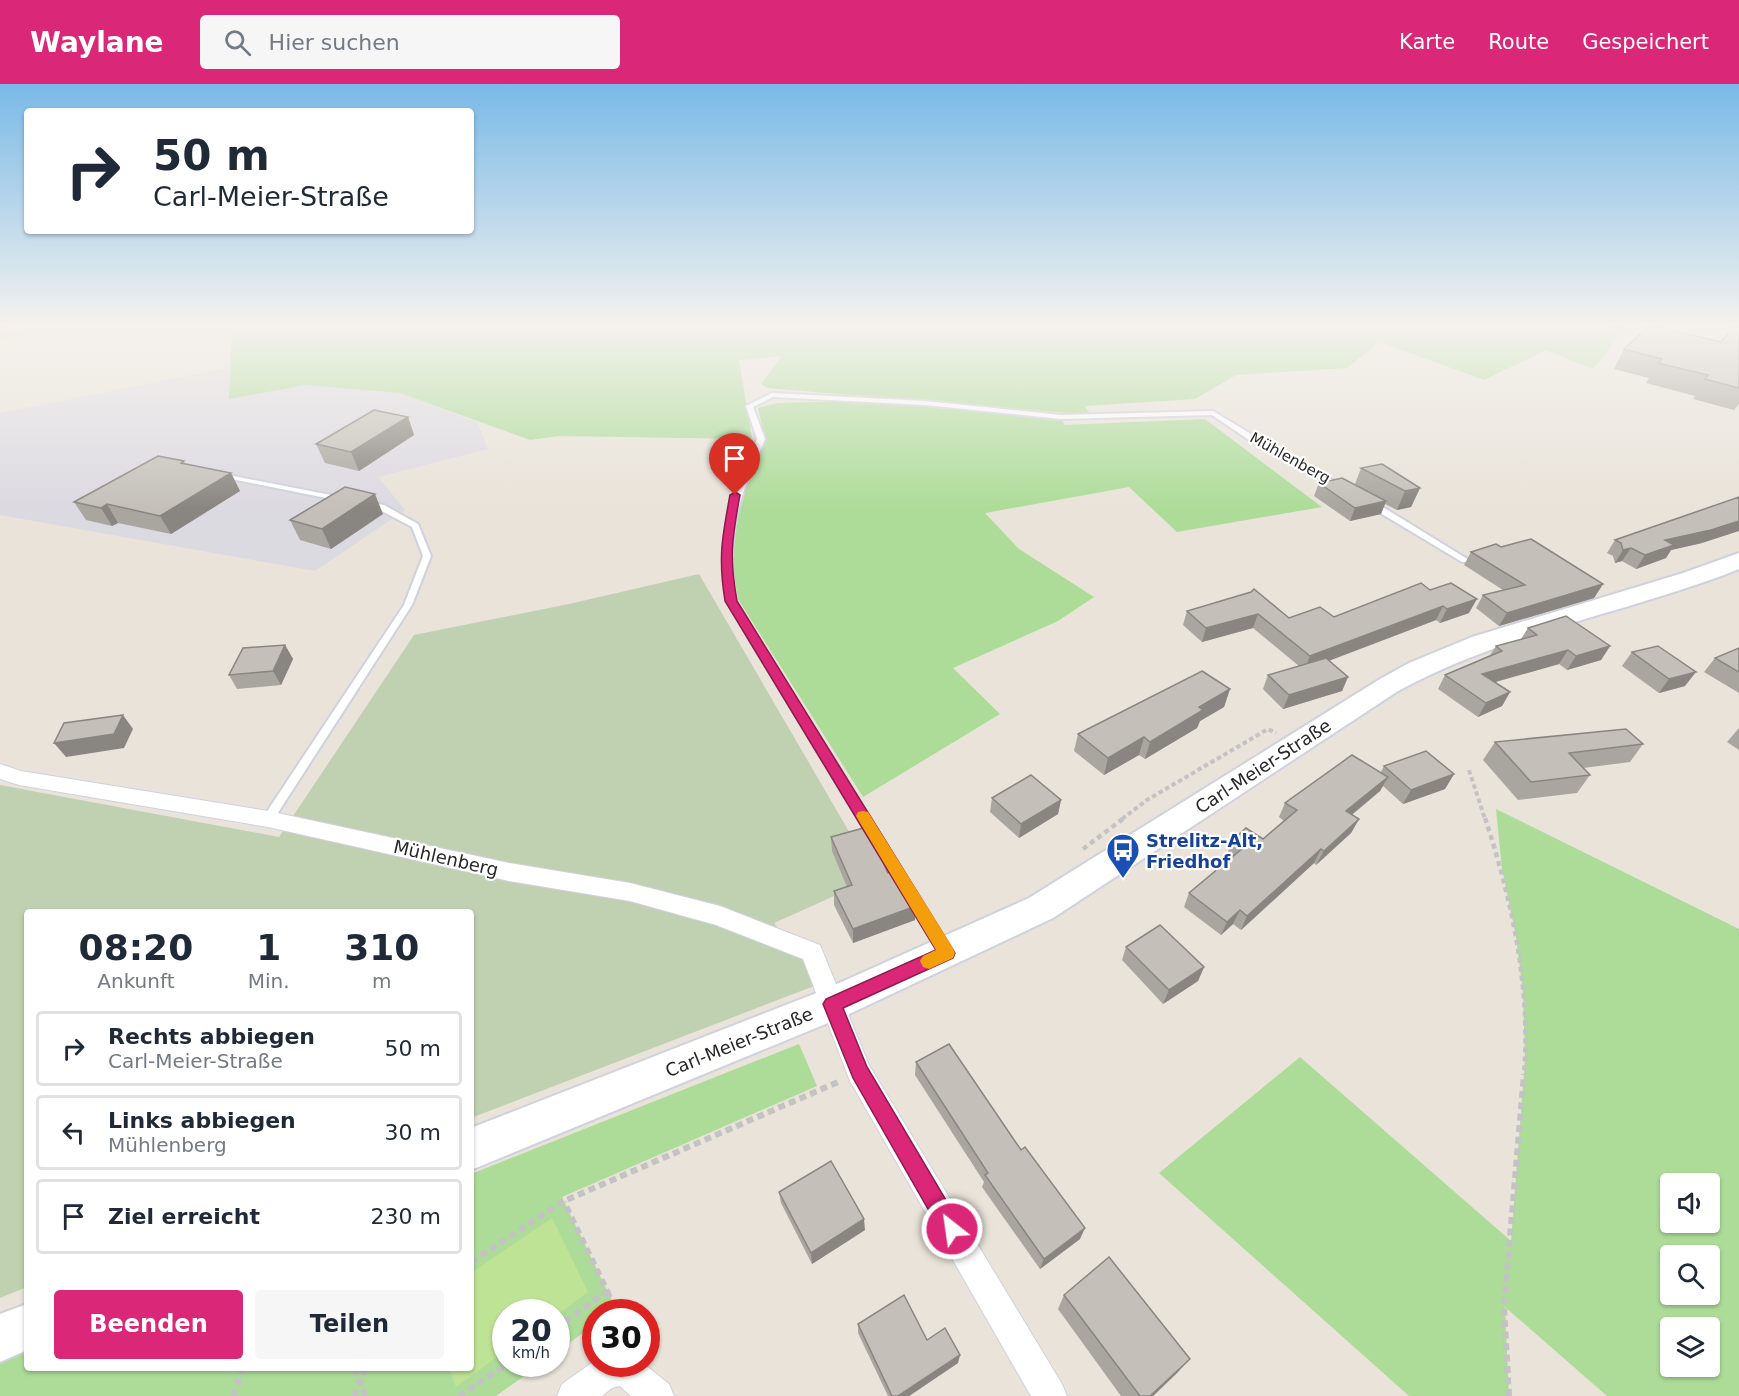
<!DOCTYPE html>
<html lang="de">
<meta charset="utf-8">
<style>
body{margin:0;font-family:"DejaVu Sans",sans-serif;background:#f6f6f7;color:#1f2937;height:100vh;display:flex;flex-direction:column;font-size:22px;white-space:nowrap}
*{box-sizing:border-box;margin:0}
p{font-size:20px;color:#747a83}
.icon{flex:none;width:33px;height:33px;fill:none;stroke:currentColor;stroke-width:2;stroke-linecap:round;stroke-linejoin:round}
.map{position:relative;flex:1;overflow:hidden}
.side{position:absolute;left:24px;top:825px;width:450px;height:462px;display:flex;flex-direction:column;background:#fff;border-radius:6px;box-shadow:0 2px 4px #0004}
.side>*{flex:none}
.hud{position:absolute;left:24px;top:24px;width:450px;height:126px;border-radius:6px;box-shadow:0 2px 4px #0004;background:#fff;color:#1f2937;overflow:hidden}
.buttons{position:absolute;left:1660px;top:1089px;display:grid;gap:12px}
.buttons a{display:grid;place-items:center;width:60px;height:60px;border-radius:6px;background:#fff;box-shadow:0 2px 4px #0004;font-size:30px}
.speed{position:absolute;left:492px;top:1215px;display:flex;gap:12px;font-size:30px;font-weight:700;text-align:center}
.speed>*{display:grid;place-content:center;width:78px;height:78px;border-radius:50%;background:#fff;box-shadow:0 2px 4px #0004;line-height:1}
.speed small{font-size:15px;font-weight:400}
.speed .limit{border:9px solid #d22;background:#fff;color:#111}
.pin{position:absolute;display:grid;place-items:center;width:51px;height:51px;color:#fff;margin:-62px -26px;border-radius:50% 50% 50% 0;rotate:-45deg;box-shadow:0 0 6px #0007}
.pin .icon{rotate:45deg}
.me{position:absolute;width:66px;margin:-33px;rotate:330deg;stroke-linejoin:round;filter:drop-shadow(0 0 4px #0008)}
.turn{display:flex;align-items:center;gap:21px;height:126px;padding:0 30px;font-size:27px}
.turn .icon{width:78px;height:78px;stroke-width:2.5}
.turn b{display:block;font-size:42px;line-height:51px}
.eta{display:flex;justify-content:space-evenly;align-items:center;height:102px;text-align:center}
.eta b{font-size:36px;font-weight:700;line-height:42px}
.cta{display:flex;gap:12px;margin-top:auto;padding:12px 30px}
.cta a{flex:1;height:69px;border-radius:6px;background:#db2777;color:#fff;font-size:24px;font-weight:700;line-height:69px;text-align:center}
.cta a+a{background:#f6f6f7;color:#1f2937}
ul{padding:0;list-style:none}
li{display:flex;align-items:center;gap:18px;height:75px;margin:0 12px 9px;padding:0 18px;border:3px solid #e0e1e3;border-radius:6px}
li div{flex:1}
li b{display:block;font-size:22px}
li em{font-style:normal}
header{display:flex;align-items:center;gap:36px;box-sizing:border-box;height:84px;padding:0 30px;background:#db2777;color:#fff}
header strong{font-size:28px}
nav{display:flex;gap:33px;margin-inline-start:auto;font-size:21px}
.search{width:420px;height:54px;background:#f6f6f7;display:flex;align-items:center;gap:15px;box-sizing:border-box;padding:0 21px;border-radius:6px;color:#747a83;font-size:22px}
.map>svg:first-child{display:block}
.industrial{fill:#dcdae1}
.green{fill:#addc99;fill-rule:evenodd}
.cemetery{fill:#c0d1b2}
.pitch{fill:#bfe395}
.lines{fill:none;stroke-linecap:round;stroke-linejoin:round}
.lane-casing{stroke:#cfd1df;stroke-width:4}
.street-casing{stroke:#cfd1df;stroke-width:2}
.secondary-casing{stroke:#cfd1df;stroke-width:4}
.primary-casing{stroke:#c3c3c3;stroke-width:2}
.path-far2{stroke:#c3c3c3;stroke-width:4;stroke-dasharray:4.5 3;stroke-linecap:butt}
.path-far1{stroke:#c3c3c3;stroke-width:4.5;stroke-dasharray:5 4;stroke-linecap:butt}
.path{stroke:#c3c3c3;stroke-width:6;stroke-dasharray:7 4.5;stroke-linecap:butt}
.lane{fill:#fff;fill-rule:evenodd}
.street{fill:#fff;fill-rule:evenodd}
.secondary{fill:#fff;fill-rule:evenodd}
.primary{fill:#e6cc62;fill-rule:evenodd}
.wall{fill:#a9a59f}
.shaded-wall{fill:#898682}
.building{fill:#c4c0b9;stroke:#898682;stroke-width:1.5}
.route{fill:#db2777;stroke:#8e194d;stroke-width:1.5}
.slow{fill:#f59e0b}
.labels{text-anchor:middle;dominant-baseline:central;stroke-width:4.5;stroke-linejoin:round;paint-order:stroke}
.far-street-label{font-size:15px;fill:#272727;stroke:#fff}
.street-label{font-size:18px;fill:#272727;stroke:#fff}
.transit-label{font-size:18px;font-weight:bold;fill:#164399;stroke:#fff;text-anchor:start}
</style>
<header>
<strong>Waylane</strong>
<div class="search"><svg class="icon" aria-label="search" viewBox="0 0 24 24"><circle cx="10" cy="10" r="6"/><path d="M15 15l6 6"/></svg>Hier suchen</div>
<nav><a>Karte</a><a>Route</a><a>Gespeichert</a></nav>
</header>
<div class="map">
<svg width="1739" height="1312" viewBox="0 0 1739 1312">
<rect width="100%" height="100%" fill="#e9e3d9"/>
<!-- industrial -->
<path class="industrial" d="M237,282V313L306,301L400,309L477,338L488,365L378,393L405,426L315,487L0,431V329Z"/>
<!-- green -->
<g class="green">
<path d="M232,240H1569L1619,252L1593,285L1546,266L1484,296L1380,258L1347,284L1236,291L1195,315L1085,322L1091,331L767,304L761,300L782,272L739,276L752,355L559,352L530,356L400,309L306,301L229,315Z"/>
<path d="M865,317L928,322L1063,337L1064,341L1205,335L1322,423L1177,448L1129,403L985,429L1019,465L1094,513L1058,537L953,584L1000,630L863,713L738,515L731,474L738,421L765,354L758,324L777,319Z"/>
<path d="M1496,725L1739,845V1312H1607L1505,1223L1509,1312H1409L1159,1089L1300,973L1511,1157L1525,975L1523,909L1516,853L1502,785ZM1671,1100H1710V1138H1671ZM1671,1172H1710V1210H1671ZM1671,1244H1710V1282H1671Z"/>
<path d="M799,960L817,1002L562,1113L616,1225L611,1228H596L595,1240L557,1268L556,1228H506V1280H541L496,1312H0V1278L27,1267V1284H471V1090Z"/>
</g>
<!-- cemetery -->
<path class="cemetery" d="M699,490L872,787L841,809L774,839L822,899L471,1034V828H27V1203L0,1214V701L279,753L414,551L569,520Z"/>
<!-- pitch -->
<path class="pitch" d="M552,1134L588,1208L557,1231L556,1228H506L505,1267L456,1303L449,1284H471V1189Z"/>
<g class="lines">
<defs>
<g id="lane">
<path d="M772,309L925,317L1061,331L1213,327L1261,356L1345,403L1338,405L1255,360L1212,331L1061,335L925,321L773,313L753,323L765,355C738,416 726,449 735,517L950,863L951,867L950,871L945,873L940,871L727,517C718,449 730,416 757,355L746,322Z"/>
<path d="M218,389L341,413L345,415L341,417L221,393L217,391Z"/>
<path d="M1367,417H1373L1469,476L1468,478H1462L1367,421Z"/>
<path d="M365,418L384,421L418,440L431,472L412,521L272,738H264L262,735L264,732L404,521L423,472L412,443L378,425L365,422Z"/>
</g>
<g id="street">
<path d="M0,680L21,687L268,727L509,779L630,799L720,822L820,861L869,981L1062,1300L1067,1312H1031L850,997L803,875L716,841L630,817L509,797L268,743L19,701L0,695Z"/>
<path d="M596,1276V1280H644L669,1300L674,1312H631L620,1302L612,1304L602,1312H557L562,1300Z"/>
</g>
<g id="secondary">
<path d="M1739,469V485L1724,491C1615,531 1501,551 1398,607L1053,834L845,932L471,1086V1044L819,908L1029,814L1380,595L1409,579L1472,553L1683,489Z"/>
<path d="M27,1220V1266L0,1278V1230Z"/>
</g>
<path id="primary" d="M16,240H42L39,244L0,256V245Z"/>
</defs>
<!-- lane casing -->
<use href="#lane" class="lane-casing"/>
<!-- street casing -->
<use href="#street" class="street-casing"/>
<!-- secondary casing -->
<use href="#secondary" class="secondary-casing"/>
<!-- primary casing -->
<use href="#primary" class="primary-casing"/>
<!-- path-far2 -->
<g class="path-far2">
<path d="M1469,686L1485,735"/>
<path d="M1122,735L1147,716L1268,645L1276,649"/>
</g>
<!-- path-far1 -->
<g class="path-far1">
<path d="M1485,734C1512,816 1531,904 1524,991"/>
<path d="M1083,765L1124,734"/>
</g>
<!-- path -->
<g class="path">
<path d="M471,1178L564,1117L838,998"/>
<path d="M607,1207L616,1228"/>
<path d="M556,1244L607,1207L564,1118"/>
<path d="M354,1284L366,1312"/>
<path d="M233,1312L243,1284"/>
<path d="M354,1312L366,1284"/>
<path d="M459,1312L508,1280"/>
<path d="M1509,1312L1504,1223L1524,990"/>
</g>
<!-- lane -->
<use href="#lane" class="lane"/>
<!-- street -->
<use href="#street" class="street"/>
<!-- secondary -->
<use href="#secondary" class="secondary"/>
<!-- primary -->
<use href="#primary" class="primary"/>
</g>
<!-- wall -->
<g class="wall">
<path d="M1600,240H1627L1620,245Z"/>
<path d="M1739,240V320L1734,326L1693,315L1695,312L1646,299L1649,294L1614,285L1624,265L1721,258Z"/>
<path d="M408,333L414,351L359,387L325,379L316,360Z"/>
<path d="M184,377L185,380L231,389L240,407L171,450L118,439L112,442L86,436L74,418Z"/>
<path d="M1361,384L1420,404L1411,423L1397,426L1385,420L1381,430L1350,437L1314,412L1319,399L1355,400Z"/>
<path d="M383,430L331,465L300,456L290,436Z"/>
<path d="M1615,456L1702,459L1671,466L1666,474L1636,485L1622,477L1615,479L1613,472L1607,469Z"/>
<path d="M1501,463L1603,500L1594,514L1499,542L1476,524L1483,511L1503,506L1464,481L1471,468Z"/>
<path d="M1430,506L1469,529L1440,539L1436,536L1329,577L1348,593L1342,607L1283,625L1263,605L1268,591L1299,582L1253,544L1202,558L1183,541L1187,527L1251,508L1289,534L1334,533Z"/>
<path d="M1528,544L1610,562L1601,576L1567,586L1559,580L1495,598L1510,608L1502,622L1478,633L1438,605L1445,591L1490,571L1496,562L1521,555Z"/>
<path d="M285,561L293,575L281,601L237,605L229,591Z"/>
<path d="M1739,564V609L1704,588L1715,574Z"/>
<path d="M1632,568L1685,602L1659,609L1622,582Z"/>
<path d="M1230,605L1224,623L1200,637L1197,644L1145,675L1139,671L1104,691L1074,667L1078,650Z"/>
<path d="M1739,644V666L1727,658Z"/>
<path d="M1495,658L1643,660L1630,678L1583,684L1590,691L1577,709L1518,716L1483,676Z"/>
<path d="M1384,682L1454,690L1445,705L1403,720L1383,702L1380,707L1352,731L1359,735L1351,749L1316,781L1314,779L1241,846L1233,840L1221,851L1184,823L1189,809L1232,773L1227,770L1233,756L1263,755L1284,737L1279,733L1285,719L1381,688Z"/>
<path d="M992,714L1061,716L1058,730L1019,754L990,728Z"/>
<path d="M831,753L888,789L916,822L915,836L853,859L834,821V807L847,803L832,767Z"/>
<path d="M1126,863L1204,883L1198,897L1163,920L1122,876Z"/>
<path d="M916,978L1080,1155L1040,1185L982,1103L984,1098L915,991Z"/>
<path d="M779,1108L865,1146L812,1180L781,1119Z"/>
<path d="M1064,1211L1178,1288L1153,1312H1121L1058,1225Z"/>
<path d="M858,1240L927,1256L958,1279L909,1312H888L858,1249Z"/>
</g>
<!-- shaded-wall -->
<g class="shaded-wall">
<path d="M1622,240H1627L1620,245Z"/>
<path d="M408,333L414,351L359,387L351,368Z"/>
<path d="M231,389L240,407L171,450L160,432Z"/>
<path d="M1420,404L1411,423L1397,426L1405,407Z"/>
<path d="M375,410L383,430L331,465L322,445Z"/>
<path d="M1386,417L1381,430L1350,437L1355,424Z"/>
<path d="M107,420L118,439L112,442L101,424Z"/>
<path d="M1739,437V447L1702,459L1671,466L1666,474L1636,485L1645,471L1665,456Z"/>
<path d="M1631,464L1622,477L1615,479L1623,466Z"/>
<path d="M1603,500L1594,514L1499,542L1507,529Z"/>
<path d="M1477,515L1469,529L1440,539L1447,525Z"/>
<path d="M1443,522L1436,536L1304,586L1310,572Z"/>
<path d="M1258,530L1253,544L1202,558L1206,544Z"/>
<path d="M285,561L293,575L281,601L273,587Z"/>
<path d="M1610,562L1601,576L1567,586L1576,572Z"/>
<path d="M1568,566L1559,580L1474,604L1482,590Z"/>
<path d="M1696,588L1685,602L1659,609L1669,595Z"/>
<path d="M1348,593L1342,607L1283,625L1289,611Z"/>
<path d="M1230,605L1224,623L1200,637L1197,644L1145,675L1150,658L1199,623Z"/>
<path d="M1510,608L1502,622L1478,633L1486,619Z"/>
<path d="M123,631L133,645L124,664L66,673L54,659Z"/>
<path d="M1144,653L1139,671L1104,691L1108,674Z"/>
<path d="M1454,690L1445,705L1403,720L1411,706Z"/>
<path d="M1388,693L1380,707L1339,741L1346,727Z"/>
<path d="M1061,716L1058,730L1019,754L1021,740Z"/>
<path d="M1359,735L1351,749L1316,781L1324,767Z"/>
<path d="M1321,765L1314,779L1241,846L1247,832Z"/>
<path d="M916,822L915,836L853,859V845Z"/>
<path d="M1240,826L1233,840L1221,851L1227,838Z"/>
<path d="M1204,883L1198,897L1163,920L1169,906Z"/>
<path d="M864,1135L865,1146L812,1180L811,1169Z"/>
<path d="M1085,1144L1080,1155L1040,1185L1044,1175Z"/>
<path d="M960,1271L958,1279L909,1312H898Z"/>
<path d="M1190,1275L1178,1288L1153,1312H1150Z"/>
</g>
<!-- building -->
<g class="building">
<path d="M1736,240H1739V304L1705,295L1708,291L1658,279L1662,275L1624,265L1650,241L1721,258Z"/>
<path d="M374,326L408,333L351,368L316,360Z"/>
<path d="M158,372L184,377L181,379L231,389L160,432L107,420L101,424L74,418Z"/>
<path d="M1382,380L1420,404L1405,407L1361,384Z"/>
<path d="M1342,394L1386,417L1355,424L1319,399Z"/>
<path d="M345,403L375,410L322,445L290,436Z"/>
<path d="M1739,413V437L1711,446L1665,456L1674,461L1645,471L1631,464L1623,466L1621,459L1615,456Z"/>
<path d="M1531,455L1603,500L1507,529L1483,511L1525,501L1471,468L1496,460L1501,463Z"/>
<path d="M1421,499L1430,506L1451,499L1477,515L1447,525L1443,522L1310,572L1258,530L1206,544L1187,527L1251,508L1254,505L1289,534L1320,523L1334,533Z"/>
<path d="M1566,532L1610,562L1576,572L1568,566L1482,590L1510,608L1486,619L1445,591L1502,567L1496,562L1537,551L1528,544Z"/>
<path d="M285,561L273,587L229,591L243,564Z"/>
<path d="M1658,562L1696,588L1669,595L1632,568Z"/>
<path d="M1739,564V588L1715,574Z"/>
<path d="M1326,574L1348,593L1289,611L1268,591Z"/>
<path d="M1202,587L1230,605L1199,623L1203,626L1150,658L1144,653L1108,674L1078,650Z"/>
<path d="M123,631L114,650L54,659L64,639Z"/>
<path d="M1626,645L1643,660L1569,669L1590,691L1531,698L1495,658Z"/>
<path d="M1426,667L1454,690L1411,706L1384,682Z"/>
<path d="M1352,671L1388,693L1346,727L1359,735L1324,767L1321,765L1247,832L1240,826L1227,838L1189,809L1244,763L1233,756L1246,744L1263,755L1297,726L1285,719Z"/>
<path d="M1031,691L1061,716L1021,740L992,714Z"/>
<path d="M867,743L888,789L895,786L916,822L853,845L834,807L852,801L831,753Z"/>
<path d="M1160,841L1204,883L1169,906L1126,863Z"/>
<path d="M949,960L1021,1066L1025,1063L1085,1144L1044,1175L985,1091L988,1089L916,978Z"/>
<path d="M831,1077L864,1135L811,1169L779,1108Z"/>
<path d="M1109,1173L1190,1275L1150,1312H1140L1064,1211Z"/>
<path d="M904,1211L927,1256L945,1244L960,1271L898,1312H892L858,1240Z"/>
</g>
<!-- sky -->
<linearGradient id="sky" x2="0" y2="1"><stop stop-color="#79b9e7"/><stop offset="0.57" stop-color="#f5f2ee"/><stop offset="1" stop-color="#f5f2ee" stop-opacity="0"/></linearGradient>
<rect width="1739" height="424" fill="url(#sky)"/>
<!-- route -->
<path class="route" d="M735,408L740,411C732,454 729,473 737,517L955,869L953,874L843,924L867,983L959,1138L962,1145L959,1153L952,1156L944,1153L853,994L823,920L826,915L936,866L725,517C718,473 722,454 730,411Z"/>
<!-- slow -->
<path class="slow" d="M863,727L868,728L953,864L955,869L953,874L929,885L923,883L920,877L923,872L936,866L856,732L858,728Z"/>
<!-- icons -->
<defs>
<symbol id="bus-pin" viewBox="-11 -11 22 30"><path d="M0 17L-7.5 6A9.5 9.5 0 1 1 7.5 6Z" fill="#1a4fb4" stroke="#fff"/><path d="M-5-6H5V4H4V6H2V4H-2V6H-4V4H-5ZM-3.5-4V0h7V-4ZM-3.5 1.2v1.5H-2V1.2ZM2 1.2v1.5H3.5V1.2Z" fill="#fff"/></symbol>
</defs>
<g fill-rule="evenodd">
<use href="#bus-pin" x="1104" y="747" width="38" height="52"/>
</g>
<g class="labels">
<!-- far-street labels -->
<g class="far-street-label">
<text transform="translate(1290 374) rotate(29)">Mühlenberg</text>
</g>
<!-- street labels -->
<g class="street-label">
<text transform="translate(1263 682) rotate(-33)">Carl-Meier-Straße</text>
<text transform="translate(446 774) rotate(13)">Mühlenberg</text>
<text transform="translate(739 958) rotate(-22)">Carl-Meier-Straße</text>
</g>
<!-- transit labels -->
<g class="transit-label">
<text x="1146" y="756">Strelitz-Alt,<tspan x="1146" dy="21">Friedhof</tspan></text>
</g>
</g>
</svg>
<div class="buttons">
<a><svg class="icon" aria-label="sound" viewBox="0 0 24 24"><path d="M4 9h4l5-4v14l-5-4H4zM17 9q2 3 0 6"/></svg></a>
<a><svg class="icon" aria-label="search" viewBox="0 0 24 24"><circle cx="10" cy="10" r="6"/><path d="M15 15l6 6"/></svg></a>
<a><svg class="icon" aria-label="layers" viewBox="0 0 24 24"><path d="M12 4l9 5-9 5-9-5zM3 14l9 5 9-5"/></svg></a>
</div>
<div class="speed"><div>20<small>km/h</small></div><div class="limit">30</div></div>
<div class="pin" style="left:735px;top:411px;background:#d93025"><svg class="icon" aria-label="arrive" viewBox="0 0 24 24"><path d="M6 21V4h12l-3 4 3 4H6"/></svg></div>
<svg class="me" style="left:952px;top:1145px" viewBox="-20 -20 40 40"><circle r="17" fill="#db2777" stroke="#fff" stroke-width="3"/><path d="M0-11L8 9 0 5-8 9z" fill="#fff"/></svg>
<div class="hud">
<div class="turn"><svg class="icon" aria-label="right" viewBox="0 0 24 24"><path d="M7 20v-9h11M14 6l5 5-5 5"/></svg><div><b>50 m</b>Carl-Meier-Straße</div></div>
</div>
<section class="side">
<div class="eta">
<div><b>08:20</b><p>Ankunft</p></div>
<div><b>1</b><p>Min.</p></div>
<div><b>310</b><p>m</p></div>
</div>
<ul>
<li><svg class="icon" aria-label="right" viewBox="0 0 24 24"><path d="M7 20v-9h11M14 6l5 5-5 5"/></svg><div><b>Rechts abbiegen</b><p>Carl-Meier-Straße</p></div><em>50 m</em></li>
<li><svg class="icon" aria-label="left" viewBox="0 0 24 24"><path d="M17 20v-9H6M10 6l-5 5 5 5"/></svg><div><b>Links abbiegen</b><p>Mühlenberg</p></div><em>30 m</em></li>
<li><svg class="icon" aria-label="arrive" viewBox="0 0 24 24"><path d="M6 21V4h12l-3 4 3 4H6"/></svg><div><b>Ziel erreicht</b></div><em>230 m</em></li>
</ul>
<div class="cta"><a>Beenden</a><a>Teilen</a></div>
</section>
</div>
